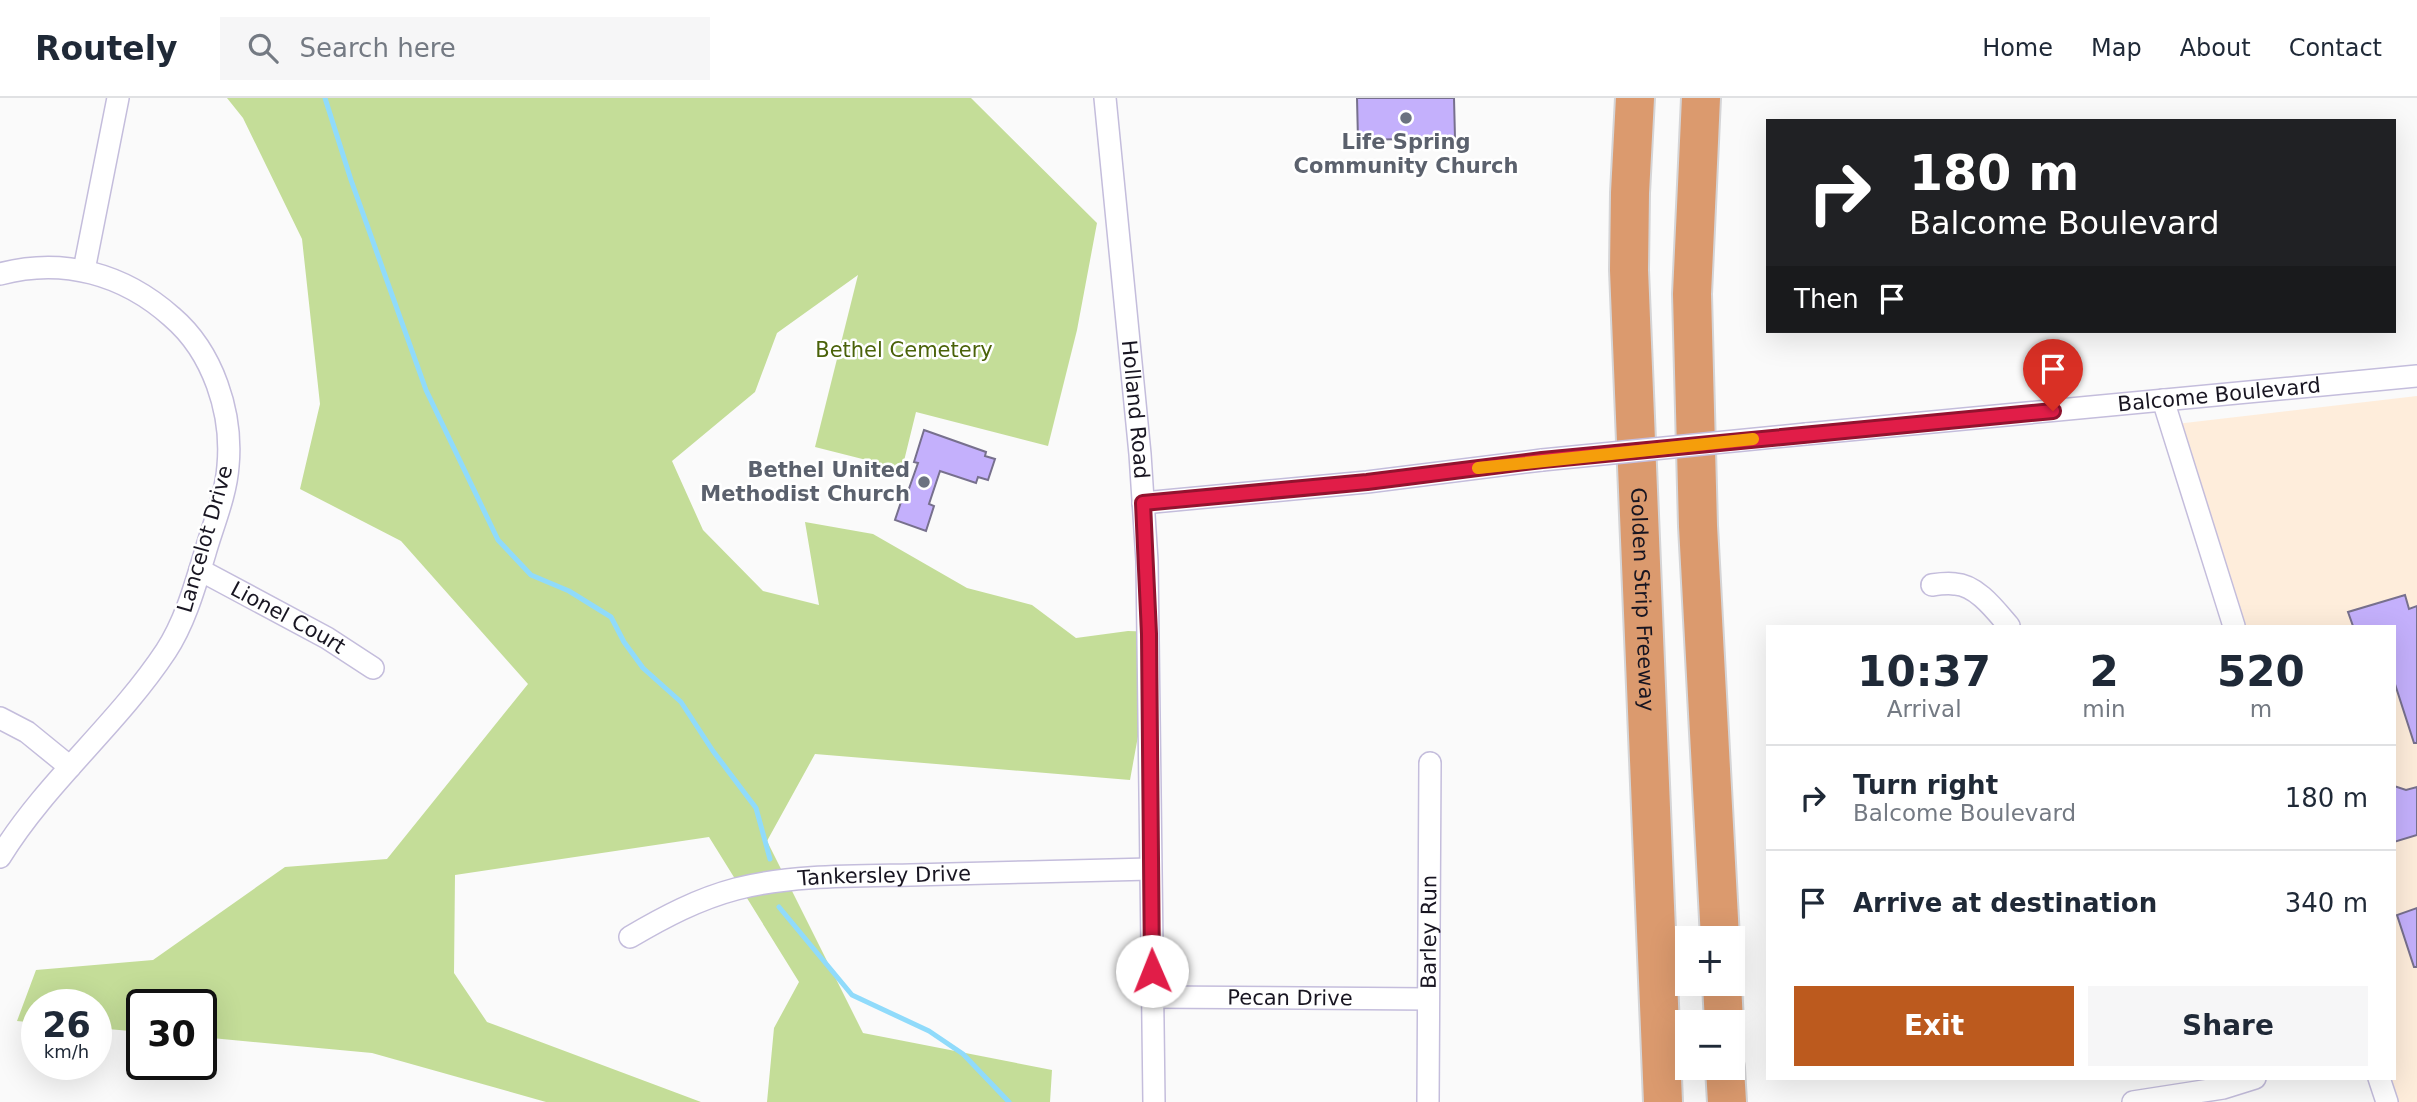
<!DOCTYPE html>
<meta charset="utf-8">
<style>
body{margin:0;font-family:"DejaVu Sans",sans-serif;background:#f6f6f7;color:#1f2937;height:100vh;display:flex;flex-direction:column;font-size:26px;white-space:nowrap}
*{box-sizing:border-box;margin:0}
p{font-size:23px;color:#747a83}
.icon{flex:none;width:38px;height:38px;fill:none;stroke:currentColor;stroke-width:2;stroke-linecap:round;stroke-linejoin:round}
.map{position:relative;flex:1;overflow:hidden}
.details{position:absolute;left:1766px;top:527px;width:630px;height:455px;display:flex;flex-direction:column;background:#fff;border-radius:0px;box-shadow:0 7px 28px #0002}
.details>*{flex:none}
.guide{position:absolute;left:1766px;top:21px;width:630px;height:214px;border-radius:0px;box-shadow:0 7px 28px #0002;background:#202124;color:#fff;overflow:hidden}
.tools{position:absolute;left:1675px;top:828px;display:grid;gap:14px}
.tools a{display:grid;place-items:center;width:70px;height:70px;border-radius:0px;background:#fff;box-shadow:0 7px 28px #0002;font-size:35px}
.speed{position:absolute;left:21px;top:891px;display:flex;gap:14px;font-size:35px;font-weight:700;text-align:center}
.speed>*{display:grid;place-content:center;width:91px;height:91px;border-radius:50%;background:#fff;box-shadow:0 7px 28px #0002;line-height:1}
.speed small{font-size:18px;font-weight:400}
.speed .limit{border:4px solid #111;border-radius:10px;background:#fff;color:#111}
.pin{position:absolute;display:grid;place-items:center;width:60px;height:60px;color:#fff;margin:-72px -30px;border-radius:50% 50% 50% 0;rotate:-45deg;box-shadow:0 0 7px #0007}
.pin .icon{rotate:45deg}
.me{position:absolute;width:77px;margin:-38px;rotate:359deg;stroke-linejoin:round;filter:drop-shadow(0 0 5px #0008)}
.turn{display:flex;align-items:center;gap:24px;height:147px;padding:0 28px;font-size:32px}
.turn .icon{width:91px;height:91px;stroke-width:2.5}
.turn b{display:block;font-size:49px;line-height:60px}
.then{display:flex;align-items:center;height:66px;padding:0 28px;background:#0003;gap:14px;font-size:26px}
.eta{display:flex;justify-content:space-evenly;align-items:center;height:119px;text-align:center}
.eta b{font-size:42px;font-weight:600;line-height:49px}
.cta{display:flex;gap:14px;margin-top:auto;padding:14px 28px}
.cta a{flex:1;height:80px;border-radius:0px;background:#bc5a1e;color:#fff;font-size:28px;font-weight:600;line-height:80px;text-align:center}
.cta a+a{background:#f6f6f7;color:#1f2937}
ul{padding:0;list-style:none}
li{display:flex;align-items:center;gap:21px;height:105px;padding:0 28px;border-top:2px solid #e0e1e3}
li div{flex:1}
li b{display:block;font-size:26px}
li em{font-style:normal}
header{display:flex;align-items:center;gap:42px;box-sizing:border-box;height:98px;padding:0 35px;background:#fff;border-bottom:2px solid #e0e1e3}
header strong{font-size:33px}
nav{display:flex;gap:38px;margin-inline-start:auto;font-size:24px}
.search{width:490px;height:63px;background:#f6f6f7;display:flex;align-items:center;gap:18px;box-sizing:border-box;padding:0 24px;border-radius:0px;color:#747a83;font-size:26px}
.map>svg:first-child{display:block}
.education{fill:#feeddb}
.green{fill:#c4dd98}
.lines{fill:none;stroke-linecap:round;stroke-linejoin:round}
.stream{stroke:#90dbfb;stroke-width:5}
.building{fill:#c4b0fc;stroke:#77708d;stroke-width:2}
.minor-casing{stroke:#c4bddc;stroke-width:24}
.motorway-casing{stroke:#d5d5d7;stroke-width:42}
.minor{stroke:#fff;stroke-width:21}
.motorway{stroke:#db9a6e;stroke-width:38}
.minor-bridge-casing{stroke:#c4bddc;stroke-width:24;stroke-linecap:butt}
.minor-bridge{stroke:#fff;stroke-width:21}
.route-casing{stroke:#92132f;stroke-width:18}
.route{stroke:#e11d48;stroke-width:12}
.slow{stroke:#f59e0b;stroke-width:12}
.worship-dot{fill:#6b7280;stroke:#fff;stroke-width:2.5}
.labels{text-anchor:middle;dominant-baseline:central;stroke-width:5;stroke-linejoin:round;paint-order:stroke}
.worship-label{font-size:21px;font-weight:bold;fill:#5b616d;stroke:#fff}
.park-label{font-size:21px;fill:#4a6209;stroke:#fff}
.street-label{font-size:21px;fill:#181521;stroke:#fff}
</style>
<header>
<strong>Routely</strong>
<div class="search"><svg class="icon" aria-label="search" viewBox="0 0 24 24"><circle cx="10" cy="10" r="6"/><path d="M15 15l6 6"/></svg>Search here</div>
<nav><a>Home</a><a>Map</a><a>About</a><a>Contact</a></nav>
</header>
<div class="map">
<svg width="2417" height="1004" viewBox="0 0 2417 1004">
<rect width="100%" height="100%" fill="#fafafa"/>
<!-- education -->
<path class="education" d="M2417,298V1004H2387L2379,980H2394V528H2239L2176,326Z"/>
<!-- green -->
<path class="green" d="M227,0H971L1097,125L1077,232L1048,348L916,314L902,371L815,349L858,177L777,235L755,294L672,363L703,432L763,493L819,507L805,424L873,436L967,490L1032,507L1076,540L1128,533L1157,534L1130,682L815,656L767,743L863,935L1052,972L1050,1004H767L774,930L799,884L709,739L455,777L454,875L487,924L701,1004H546L372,955L201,939V906H142V934L96,930V906H37V925L17,923L36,872L153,862L285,769L387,761L528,586L401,443L300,391L320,306L302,141L243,20Z"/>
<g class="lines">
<!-- stream -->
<g class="stream">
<path d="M325,0L351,82L426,292L498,442L531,477L569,493L611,519L624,544L643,570L681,604L713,653L756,710L770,761"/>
<path d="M779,809L852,897L929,933L963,956L1009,1004"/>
</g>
</g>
<!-- building -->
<g class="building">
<path d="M1357,0H1454L1455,40L1358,42Z"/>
<path d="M924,332L986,354L985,358L995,361L988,382L978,379L976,385L940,373L929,406L934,408L926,433L895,422L903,398L906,399L918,365L914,364Z"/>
<path d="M2405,497L2409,511L2417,508V645H2414L2394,583V528H2353L2348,514Z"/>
<path d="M2394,688L2406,692L2417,689V737L2394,744Z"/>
<path d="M2417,810V869H2414L2397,817Z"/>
</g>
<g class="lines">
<defs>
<g id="minor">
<path id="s1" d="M1105,0L1140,356L1147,463L1154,1004"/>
<path d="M84,172L118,0"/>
<path d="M0,176C63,159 124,176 172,219C213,254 233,315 228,368C226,397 213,427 205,455C195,488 185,524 166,553C117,627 46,684 0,759"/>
<path d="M2163,302L2234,528"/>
<path id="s2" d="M1806,336L2417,278"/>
<path d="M1143,405L1367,384L1542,362"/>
<path id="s3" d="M200,472L327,540L373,570"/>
<path d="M1932,487C1939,486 1948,485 1955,486C1977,487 1996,513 2009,528"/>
<path d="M0,620L27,634L70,669"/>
<path id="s4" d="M630,839C664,819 698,801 736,791C789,777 856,778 911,777C991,775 1070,773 1150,771"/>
<path id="s5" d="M1152,899L1428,901"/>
<path d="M2379,980L2387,1004"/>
<path id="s6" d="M1428,1004L1430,665"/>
<path d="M2133,1004L2223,990L2255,980"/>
</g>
<g id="motorway">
<path id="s7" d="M1635,0L1630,95L1629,172L1663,1004"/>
<path d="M1701,0L1692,196L1698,428L1720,840"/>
<path d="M1722,886L1724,924"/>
<path d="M1725,970L1727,1004"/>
</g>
</defs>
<!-- minor casing -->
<use href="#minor" class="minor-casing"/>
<!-- motorway casing -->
<use href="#motorway" class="motorway-casing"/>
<!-- minor -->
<use href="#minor" class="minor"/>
<!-- motorway -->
<use href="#motorway" class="motorway"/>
<defs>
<path id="minor-bridge" d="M1542,362L1806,336"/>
</defs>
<!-- minor-bridge casing -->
<use href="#minor-bridge" class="minor-bridge-casing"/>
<!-- minor-bridge -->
<use href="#minor-bridge" class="minor-bridge"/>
</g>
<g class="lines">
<defs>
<path id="route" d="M1152,873L1149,536L1143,405L1367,384L1542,362L2053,313"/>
</defs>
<!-- route casing -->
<use href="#route" class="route-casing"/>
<!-- route -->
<use href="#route" class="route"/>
<!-- slow -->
<path class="slow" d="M1478,370L1753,341"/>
</g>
<!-- markers -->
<g class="worship-dot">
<circle cx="1406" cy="20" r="7"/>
<circle cx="924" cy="384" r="7"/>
</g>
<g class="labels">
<!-- worship labels -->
<g class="worship-label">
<text x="1406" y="44">Life Spring<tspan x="1406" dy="24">Community Church</tspan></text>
<text x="910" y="372" text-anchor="end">Bethel United<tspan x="910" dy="24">Methodist Church</tspan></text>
</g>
<!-- park labels -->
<g class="park-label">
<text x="904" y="252">Bethel Cemetery</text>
</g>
<!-- street labels -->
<g class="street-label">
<text stroke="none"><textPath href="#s2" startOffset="415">Balcome Boulevard</textPath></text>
<text stroke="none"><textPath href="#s1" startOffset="313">Holland Road</textPath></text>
<text transform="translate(205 441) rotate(-74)">Lancelot Drive</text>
<text stroke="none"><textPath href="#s7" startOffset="502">Golden Strip Freeway</textPath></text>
<text stroke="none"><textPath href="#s3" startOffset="100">Lionel Court</textPath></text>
<text stroke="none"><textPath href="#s4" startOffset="266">Tankersley Drive</textPath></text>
<text stroke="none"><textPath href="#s6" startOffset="170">Barley Run</textPath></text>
<text stroke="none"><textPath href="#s5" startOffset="138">Pecan Drive</textPath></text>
</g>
</g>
</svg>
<div class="tools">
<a>+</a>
<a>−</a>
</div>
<div class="speed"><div>26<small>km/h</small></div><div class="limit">30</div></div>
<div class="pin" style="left:2053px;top:313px;background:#d93025"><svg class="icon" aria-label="arrive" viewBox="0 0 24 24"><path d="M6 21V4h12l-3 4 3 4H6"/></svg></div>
<svg class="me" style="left:1152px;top:873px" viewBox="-20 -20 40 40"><circle r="19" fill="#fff"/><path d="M0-13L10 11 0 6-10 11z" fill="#e11d48"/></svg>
<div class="guide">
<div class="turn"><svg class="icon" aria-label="right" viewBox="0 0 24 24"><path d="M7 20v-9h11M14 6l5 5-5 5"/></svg><div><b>180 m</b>Balcome Boulevard</div></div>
<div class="then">Then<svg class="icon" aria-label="arrive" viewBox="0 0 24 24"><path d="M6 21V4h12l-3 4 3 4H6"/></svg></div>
</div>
<section class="details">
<div class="eta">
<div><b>10:37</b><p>Arrival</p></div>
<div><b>2</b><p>min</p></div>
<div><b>520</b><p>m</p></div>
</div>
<ul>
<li><svg class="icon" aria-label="right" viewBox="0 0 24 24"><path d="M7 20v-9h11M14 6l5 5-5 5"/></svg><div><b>Turn right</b><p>Balcome Boulevard</p></div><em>180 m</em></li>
<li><svg class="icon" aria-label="arrive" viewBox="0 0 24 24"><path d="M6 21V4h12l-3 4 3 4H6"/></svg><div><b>Arrive at destination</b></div><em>340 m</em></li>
</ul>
<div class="cta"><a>Exit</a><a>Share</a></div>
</section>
</div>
